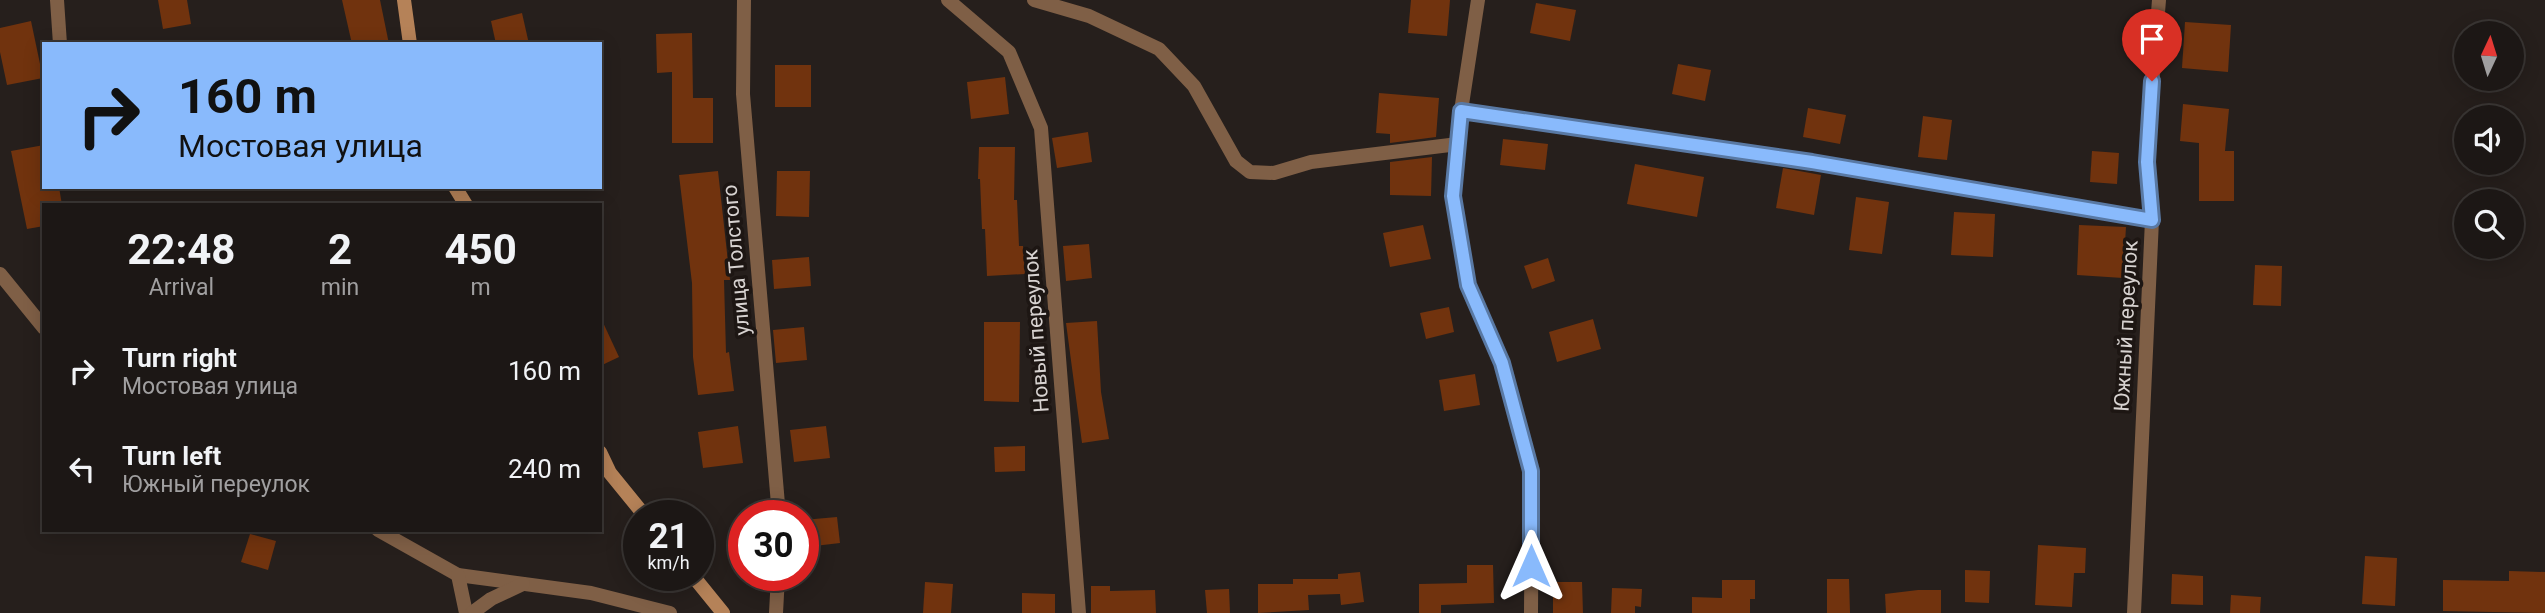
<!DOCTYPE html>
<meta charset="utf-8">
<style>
body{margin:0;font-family:Roboto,sans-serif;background:#25201e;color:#f1f3f6;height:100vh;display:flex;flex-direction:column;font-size:26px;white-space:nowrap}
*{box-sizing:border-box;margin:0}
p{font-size:23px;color:#a09fa0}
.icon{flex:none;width:38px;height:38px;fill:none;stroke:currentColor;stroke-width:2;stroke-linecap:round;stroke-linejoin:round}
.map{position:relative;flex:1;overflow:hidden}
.details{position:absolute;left:42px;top:203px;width:560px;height:329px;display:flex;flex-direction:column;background:#1c1715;border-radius:0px;box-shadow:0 4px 18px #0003,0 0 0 2px #3a3634}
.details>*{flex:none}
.top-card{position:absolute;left:42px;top:42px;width:560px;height:147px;border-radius:0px;box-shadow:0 4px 18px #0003,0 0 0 2px #3a3634;background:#89bafc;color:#111;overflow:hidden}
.needle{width:46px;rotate:4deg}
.tools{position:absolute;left:2454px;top:21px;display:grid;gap:14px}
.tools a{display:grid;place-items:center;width:70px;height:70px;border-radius:50%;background:#1c1715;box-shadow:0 4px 18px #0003,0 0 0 2px #3a3634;font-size:35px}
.speed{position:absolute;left:623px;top:500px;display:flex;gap:14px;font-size:35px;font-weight:700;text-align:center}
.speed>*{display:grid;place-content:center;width:91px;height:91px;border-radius:50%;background:#1c1715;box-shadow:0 4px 18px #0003,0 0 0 2px #3a3634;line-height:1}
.speed small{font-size:18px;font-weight:400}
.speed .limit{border:10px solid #d22;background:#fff;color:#111}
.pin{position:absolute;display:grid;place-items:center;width:60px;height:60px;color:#fff;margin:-72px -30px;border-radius:50% 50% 50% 0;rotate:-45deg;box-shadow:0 0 7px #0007}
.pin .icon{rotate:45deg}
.me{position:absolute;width:77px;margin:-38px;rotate:0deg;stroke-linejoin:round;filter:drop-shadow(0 0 5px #0008)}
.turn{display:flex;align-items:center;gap:24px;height:147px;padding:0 21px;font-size:32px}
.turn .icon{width:91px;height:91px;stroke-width:2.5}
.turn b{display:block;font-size:49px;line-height:60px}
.eta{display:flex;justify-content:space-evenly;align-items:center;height:119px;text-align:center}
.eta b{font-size:42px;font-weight:700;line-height:49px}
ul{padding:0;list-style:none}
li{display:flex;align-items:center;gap:21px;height:98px;padding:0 21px}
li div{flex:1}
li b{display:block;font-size:26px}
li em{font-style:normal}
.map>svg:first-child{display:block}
.building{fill:#71330e}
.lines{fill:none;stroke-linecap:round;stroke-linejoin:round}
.minor{stroke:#7f5f46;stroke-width:14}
.secondary{stroke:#b58258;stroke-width:14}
.route-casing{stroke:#5979a4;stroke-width:18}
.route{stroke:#89bafc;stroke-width:12}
.labels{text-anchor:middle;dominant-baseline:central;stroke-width:7;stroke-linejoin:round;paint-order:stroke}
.street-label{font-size:21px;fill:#d7d2d0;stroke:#1d1613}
</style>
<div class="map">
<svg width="2545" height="613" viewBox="0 0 2545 613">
<rect width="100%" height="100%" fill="#261f1c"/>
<!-- building -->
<g class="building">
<path d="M158,0H187L191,24L163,29Z"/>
<path d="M342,0H380L389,44H352Z"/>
<path d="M1411,0H1450L1447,36L1408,33Z"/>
<path d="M1536,3L1576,10L1570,41L1530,33Z"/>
<path d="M522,13L529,44H496L491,21Z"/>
<path d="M31,21L43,78L7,85L0,52V28Z"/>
<path d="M2185,22L2231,25L2228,72L2182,68Z"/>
<path d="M692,33L693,98H713V143H672V72L657,73L656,34Z"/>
<path d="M1678,64L1711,70L1705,101L1672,94Z"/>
<rect x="775" y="65" width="36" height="42"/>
<path d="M1005,77L1009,114L971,119L967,82Z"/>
<path d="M1379,93L1439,98L1436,137L1390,143V134L1376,133Z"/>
<path d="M2183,104L2229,109L2225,151H2234V201H2199V143L2180,141Z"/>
<path d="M1808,108L1846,115L1840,144L1803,137Z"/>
<path d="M1923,116L1952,120L1947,160L1918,157Z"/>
<path d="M1088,132L1092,162L1057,168L1052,138Z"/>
<path d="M1503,139L1548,144L1545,170L1500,165Z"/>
<path d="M44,145V187H59L62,205H44V226L27,229L11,151Z"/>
<path d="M979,147H1015L1014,200H1017L1019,246H1023L1025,274L987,276L985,229H982L980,179H978Z"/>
<path d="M2092,151L2119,153L2117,184L2090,182Z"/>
<path d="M1432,157L1431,196L1390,195V162Z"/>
<path d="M1635,164L1704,177L1697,217L1627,204Z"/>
<path d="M1783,168L1821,175L1814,215L1776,208Z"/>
<path d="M718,171L730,280H724L726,353L729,352L734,391L698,395L693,357L692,283L679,175Z"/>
<path d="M777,171H810L809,217L776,216Z"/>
<path d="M1856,197L1889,202L1882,254L1849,250Z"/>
<path d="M1954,212L1995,214L1993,257L1951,255Z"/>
<path d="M1423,225L1431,259L1390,267L1383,233Z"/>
<path d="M2079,225L2126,227L2123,278L2077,275Z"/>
<path d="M1089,244L1092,278L1066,281L1063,246Z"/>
<path d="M809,257L811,286L774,289L772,260Z"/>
<path d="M1548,258L1555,281L1532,289L1524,266Z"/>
<path d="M2255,265L2282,266L2281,306L2253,305Z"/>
<path d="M1449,307L1454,332L1426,339L1420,313Z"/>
<path d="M600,316L619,357L600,366Z"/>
<path d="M1593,319L1601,349L1557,362L1549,332Z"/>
<path d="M1097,321L1101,392L1109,439L1082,443L1066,323Z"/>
<path d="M984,322H1020L1019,402L984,401Z"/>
<path d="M804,327L807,360L776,363L773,330Z"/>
<path d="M1475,374L1480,405L1444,411L1439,380Z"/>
<path d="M738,426L743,463L703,468L698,432Z"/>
<path d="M826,426L830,458L794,462L790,430Z"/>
<path d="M1025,446V471L995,472L994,447Z"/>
<path d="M837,517L840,543L806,547L803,520Z"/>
<path d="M250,534L276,541L268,570L241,562Z"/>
<path d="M2038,545L2086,548L2085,573H2074L2072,607L2035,605Z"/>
<path d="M2365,556L2397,558L2395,606L2362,604Z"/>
<path d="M1467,565H1493L1494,603L1441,605V613H1419V584L1467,583Z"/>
<path d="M1965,570L1990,571L1989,603L1965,602Z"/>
<path d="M2509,571L2545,572V613L2443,611V580L2509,581Z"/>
<path d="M1360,572L1364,602L1341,605L1340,594L1308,595L1309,610L1258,613V584H1293V579H1338V574Z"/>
<path d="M2172,574L2203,576V605L2171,604Z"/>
<path d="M1827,579H1849L1850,613H1827Z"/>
<path d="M1722,580H1755V599H1750V613H1692V597L1722,598Z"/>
<path d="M925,582L953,584L951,613H923Z"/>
<path d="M1553,582H1582L1583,613H1553Z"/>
<path d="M1091,586H1110V591L1155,590L1156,613H1091Z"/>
<path d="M1612,588L1642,589L1641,607L1635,606V613H1611Z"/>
<path d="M1229,589L1230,613H1207L1205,590Z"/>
<path d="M1918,590H1941V613H1886L1885,594Z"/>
<path d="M1022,593L1055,594V613H1022Z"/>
<path d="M2231,595L2261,597L2260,613H2230Z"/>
</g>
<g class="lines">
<!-- minor -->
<g class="minor">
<path d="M57,0L60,44"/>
<path d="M744,0L743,94L779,516"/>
<path d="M948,0L1009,52L1041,128L1079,613"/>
<path d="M1034,0L1089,16L1159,49L1194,86L1236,161L1250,172L1274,173L1311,162L1458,144"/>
<path d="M1478,0L1461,111L1453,196L1468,285L1502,363L1532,471L1531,613"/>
<path d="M1461,111L1812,162L2152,220"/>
<path d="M0,274L44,328"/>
<path d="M378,530L458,575L591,593L670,613"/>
<path d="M458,575L466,613"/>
<path d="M472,613L491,599L523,584"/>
<path d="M776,613L778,576"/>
<path d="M2134,613L2152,220L2146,162L2159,0"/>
</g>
<!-- secondary -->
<g class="secondary">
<path d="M404,0L410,44"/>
<path d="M455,187L466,205"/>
<path d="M600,452L610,473L645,516"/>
<path d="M693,576L723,613"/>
</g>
</g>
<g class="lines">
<defs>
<path id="route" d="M1531,566V471L1502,363L1468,285L1453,196L1461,111L1812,162L2152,220L2147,162L2152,81"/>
</defs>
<!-- route casing -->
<use href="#route" class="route-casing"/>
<!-- route -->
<use href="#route" class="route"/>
</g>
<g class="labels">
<!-- street labels -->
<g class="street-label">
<text transform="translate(736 260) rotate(-95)">улица Толстого</text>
<text transform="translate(2126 326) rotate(-87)">Южный переулок</text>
<text transform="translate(1036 331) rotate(-94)">Новый переулок</text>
</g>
</g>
</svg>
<div class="tools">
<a><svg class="needle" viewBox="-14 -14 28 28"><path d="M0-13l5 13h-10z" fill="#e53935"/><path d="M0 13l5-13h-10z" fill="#a09fa0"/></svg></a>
<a><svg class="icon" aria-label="sound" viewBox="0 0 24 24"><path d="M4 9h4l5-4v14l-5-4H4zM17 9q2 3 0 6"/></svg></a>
<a><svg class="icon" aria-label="search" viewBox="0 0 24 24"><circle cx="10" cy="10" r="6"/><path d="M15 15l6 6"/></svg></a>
</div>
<div class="speed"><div>21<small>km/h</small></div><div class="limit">30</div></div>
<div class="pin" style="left:2152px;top:81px;background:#d93025"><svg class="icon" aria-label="arrive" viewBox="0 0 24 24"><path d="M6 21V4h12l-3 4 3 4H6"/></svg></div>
<svg class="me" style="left:1531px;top:566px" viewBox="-20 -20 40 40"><path d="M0-17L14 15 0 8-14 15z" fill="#89bafc" stroke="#fff" stroke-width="4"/></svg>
<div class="top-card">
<div class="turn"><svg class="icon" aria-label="right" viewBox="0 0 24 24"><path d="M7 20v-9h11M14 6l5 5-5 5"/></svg><div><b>160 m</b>Мостовая улица</div></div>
</div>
<section class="details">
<div class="eta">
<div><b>22:48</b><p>Arrival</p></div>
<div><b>2</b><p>min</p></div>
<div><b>450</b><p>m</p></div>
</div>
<ul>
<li><svg class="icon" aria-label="right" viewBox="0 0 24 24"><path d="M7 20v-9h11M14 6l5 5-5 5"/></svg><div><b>Turn right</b><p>Мостовая улица</p></div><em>160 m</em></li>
<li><svg class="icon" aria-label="left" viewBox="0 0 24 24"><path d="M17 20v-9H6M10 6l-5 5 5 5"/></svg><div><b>Turn left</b><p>Южный переулок</p></div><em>240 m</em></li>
</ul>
</section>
</div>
